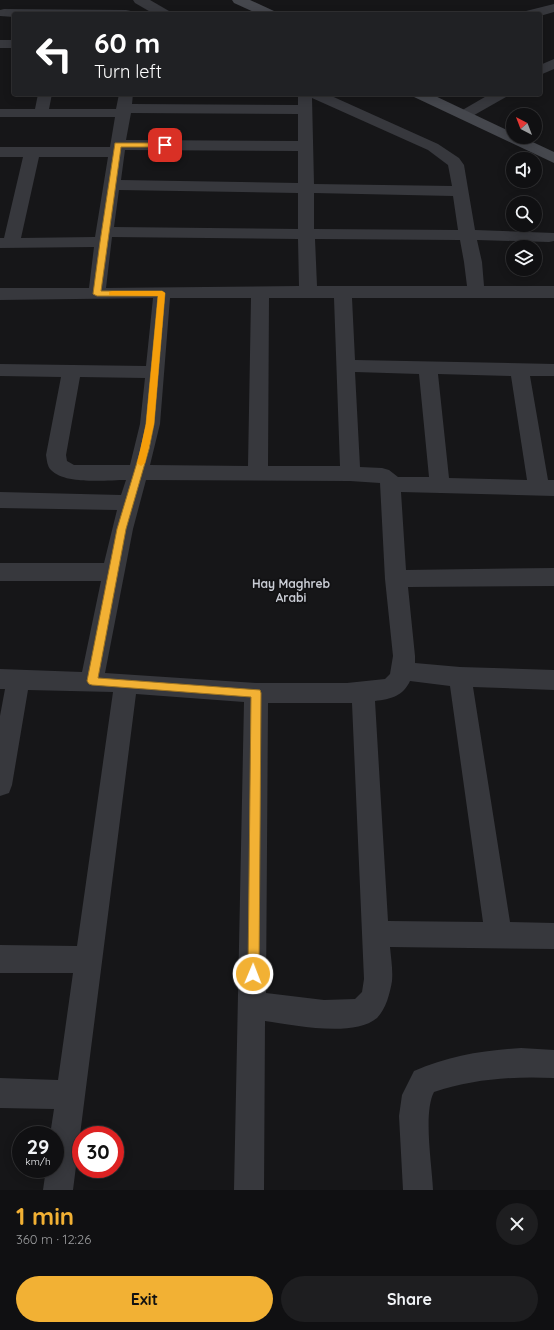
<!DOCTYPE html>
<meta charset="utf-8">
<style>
body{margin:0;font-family:Quicksand,sans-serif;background:#1e1e20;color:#f1f3f6;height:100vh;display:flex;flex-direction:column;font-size:15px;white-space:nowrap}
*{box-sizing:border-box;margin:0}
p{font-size:13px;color:#9c9d9f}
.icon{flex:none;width:22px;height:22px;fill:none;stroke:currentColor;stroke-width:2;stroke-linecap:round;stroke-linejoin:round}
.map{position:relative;height:1190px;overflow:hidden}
.drawer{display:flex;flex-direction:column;background:#101012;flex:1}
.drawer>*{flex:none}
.guide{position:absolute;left:12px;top:12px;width:530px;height:84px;border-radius:4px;box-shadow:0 2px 10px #0003,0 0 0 1px #303032;background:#202124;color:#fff;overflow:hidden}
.needle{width:26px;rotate:318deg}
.controls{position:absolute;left:506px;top:108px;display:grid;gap:8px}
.controls a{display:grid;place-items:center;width:36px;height:36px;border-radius:50%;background:#101012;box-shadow:0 2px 10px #0003,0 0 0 1px #303032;font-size:20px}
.speed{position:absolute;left:12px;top:1126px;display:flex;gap:8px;font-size:20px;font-weight:700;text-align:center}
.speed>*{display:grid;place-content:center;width:52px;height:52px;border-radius:50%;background:#101012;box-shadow:0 2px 10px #0003,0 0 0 1px #303032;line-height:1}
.speed small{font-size:10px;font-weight:400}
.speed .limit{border:6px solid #d22;background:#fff;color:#111}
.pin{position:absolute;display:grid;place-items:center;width:34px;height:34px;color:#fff;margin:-17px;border-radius:8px;box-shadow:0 2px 6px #0006}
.me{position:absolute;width:44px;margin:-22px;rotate:1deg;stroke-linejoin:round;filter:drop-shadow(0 0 3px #0008)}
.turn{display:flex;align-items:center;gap:14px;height:84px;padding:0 16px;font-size:18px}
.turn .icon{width:52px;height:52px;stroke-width:2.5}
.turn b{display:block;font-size:28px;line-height:34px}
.round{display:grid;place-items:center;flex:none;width:42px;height:42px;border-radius:21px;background:#1e1e20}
.overview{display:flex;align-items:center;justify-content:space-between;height:68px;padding:0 16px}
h1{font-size:24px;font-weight:700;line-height:30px;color:#f2b134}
.cta{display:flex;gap:8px;margin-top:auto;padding:8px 16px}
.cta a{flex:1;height:46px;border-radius:24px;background:#f2b134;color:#111;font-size:16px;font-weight:700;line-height:46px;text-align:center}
.cta a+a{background:#1e1e20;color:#f1f3f6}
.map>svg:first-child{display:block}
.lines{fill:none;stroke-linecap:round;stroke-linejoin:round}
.street{fill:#37383d;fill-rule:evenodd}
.secondary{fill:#45474d;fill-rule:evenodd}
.route{fill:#f2b134;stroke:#9d7322}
.slow{fill:#f59e0b}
.labels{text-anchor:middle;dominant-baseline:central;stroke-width:3.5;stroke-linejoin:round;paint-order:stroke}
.neighbourhood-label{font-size:12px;font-weight:bold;fill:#c9ccd4;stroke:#111113}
</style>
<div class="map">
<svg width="554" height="1190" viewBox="0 0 554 1190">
<rect width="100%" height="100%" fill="#161618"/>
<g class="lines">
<!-- street -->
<g class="street">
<path d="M133,0H150L169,11L171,14H154L135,3Z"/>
<path d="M554,4V12L540,16V14H524L526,11Z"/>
<path d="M4,9L126,10L131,11L133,14H14V17L0,16V10Z"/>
<rect x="0" y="40" width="14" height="8"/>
<path d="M554,59V69L540,75V65Z"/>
<path d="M38,94H52L49,109H116L119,94H133L132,104L298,105V94H327L438,144L459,158L464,165L475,230L554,233V241L549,242L477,240L482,262L484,286H554V298H352L355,360L554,364V376H530L548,480H554V496L401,492L406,570L554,568V586L408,587L415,656V663L460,667L554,670V690L473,687L510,922L554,923V949L390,947C391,958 393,970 392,981C390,993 386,1009 377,1018C353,1038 294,1025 265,1021L264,1190H234L244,702L136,694L73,1190H43L46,1169H55V1135H50L54,1109L0,1108V1078L58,1080L73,973H0V945L77,946L113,692L28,690L12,785L9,793L0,796V716L5,689H0V669L82,672L101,581H0V563H104L117,510L0,508V492L121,495L126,480C107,480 65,485 51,470C47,466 47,460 46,455L61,377L0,376V364L146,366L153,298L0,300V288H89L94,247L0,248V238H4L23,157H0V147H110L115,117H0V109H35ZM312,98L428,150L448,165L452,186L314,184ZM131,113L298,114V141L126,140ZM125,150L298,151V183L121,180ZM39,157H108L95,237L21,238ZM119,190L298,193V229L114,227ZM314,193L453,196L458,230L314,229ZM112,237L298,239L299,286L106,288ZM315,239L460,240L464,262L467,286H317ZM170,298H251L248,466L150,465L160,424ZM269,298H334L340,466H268ZM355,372L419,374L429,477H398L389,470L382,468L360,467ZM438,374L511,376L527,480L449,478ZM80,377L145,378L140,424L130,465H74L67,461L66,455ZM146,480L350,481L380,483L385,579L393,656L390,674L385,679L347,683H256L105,673L133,529ZM410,681L450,686L483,922L388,921L375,701C391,699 403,696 410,681ZM268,703H352L364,979L362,992L355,999L324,1000L266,993Z"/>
<path d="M490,94H508L506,97L469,118L464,119L459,118L457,115L459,112Z"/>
<path d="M521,1048L554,1050V1078C513,1076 473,1079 434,1092C423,1113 432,1165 433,1190H403L399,1116L402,1095L414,1071C448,1056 484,1050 521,1048Z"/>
</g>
<!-- secondary -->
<g class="secondary">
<path d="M232,0H250L274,11L276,14H258L234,3Z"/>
<path d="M412,94H431L513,133V137H522L554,152V163L414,97Z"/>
</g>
</g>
<!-- route -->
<path class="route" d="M115,143H165L168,145L165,147H121L101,291H162L165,293L154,424L149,449L126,529L98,678L260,690L261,693L259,974L257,978L253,980L249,978L248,974L251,697L92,685L89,684L87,681L117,529L141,449L146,424L158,296H97L93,294L100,242Z"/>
<!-- slow -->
<path class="slow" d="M112,291H162L165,293L154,424L145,463L141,466L137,463L146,424L158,296L109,295V292Z"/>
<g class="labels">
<!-- neighbourhood labels -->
<g class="neighbourhood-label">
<text x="291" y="583">Hay Maghreb<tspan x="291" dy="14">Arabi</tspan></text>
</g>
</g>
</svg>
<div class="controls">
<a><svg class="needle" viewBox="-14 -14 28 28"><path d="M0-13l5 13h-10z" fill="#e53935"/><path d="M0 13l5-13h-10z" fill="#9c9d9f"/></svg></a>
<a><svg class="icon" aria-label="sound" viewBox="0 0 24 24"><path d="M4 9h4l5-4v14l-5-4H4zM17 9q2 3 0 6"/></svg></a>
<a><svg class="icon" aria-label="search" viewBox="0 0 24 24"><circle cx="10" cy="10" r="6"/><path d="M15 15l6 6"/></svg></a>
<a><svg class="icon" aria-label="layers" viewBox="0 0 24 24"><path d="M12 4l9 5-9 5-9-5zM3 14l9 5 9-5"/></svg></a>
</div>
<div class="speed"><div>29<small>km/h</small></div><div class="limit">30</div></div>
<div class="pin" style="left:165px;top:145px;background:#d93025"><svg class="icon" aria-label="arrive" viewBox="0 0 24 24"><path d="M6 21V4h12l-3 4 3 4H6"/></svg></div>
<svg class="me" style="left:253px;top:974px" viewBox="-20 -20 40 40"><circle r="17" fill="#f2b134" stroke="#fff" stroke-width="3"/><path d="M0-11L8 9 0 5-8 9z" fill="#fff"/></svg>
<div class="guide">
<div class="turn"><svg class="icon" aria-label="left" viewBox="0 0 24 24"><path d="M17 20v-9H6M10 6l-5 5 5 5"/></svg><div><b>60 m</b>Turn left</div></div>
</div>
</div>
<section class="drawer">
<div class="overview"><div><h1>1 min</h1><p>360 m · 12:26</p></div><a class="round"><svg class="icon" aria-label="close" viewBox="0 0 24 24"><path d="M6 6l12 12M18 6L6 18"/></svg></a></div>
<div class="cta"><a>Exit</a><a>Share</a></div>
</section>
